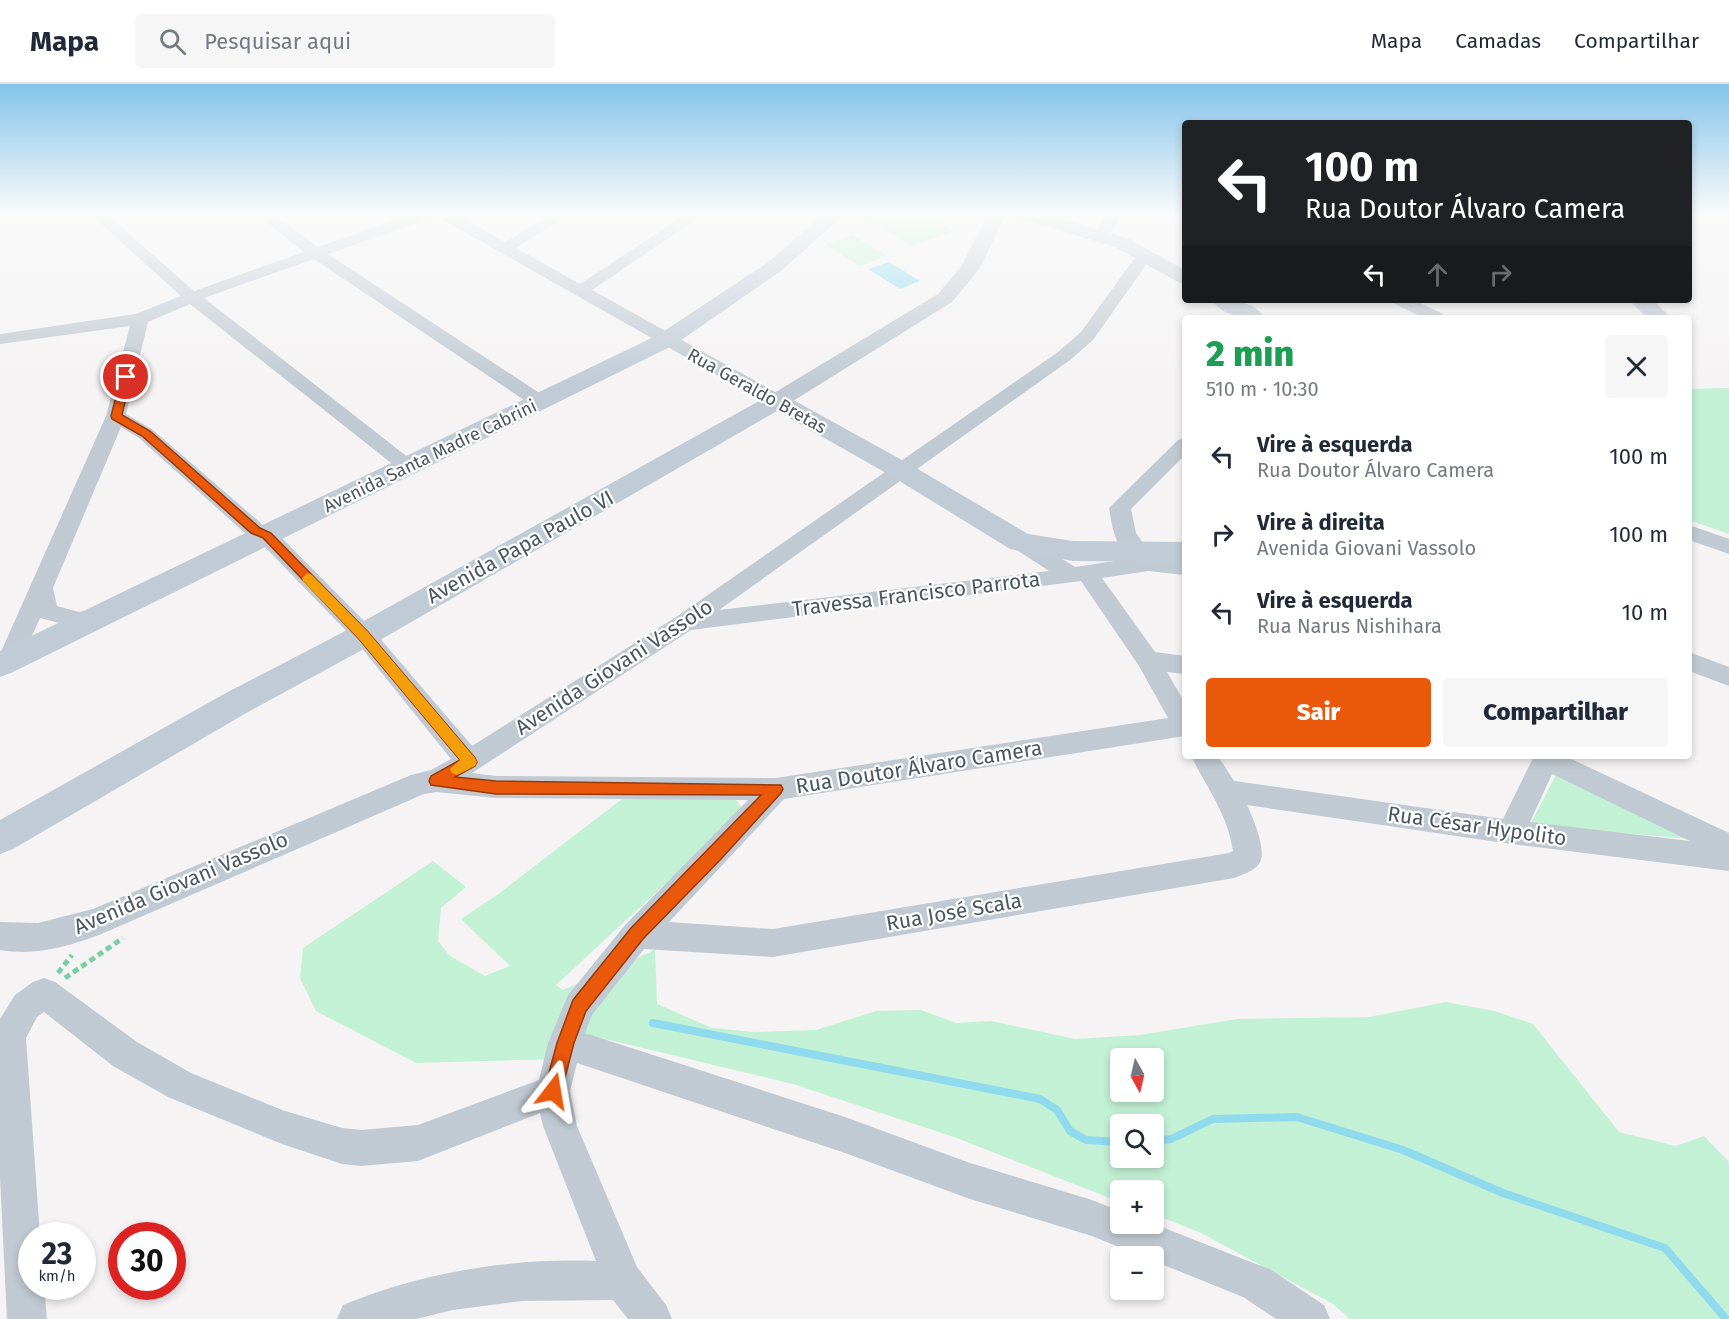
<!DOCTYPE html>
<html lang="pt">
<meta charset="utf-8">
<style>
body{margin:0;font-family:"Fira Sans",sans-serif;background:#f6f6f7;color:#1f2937;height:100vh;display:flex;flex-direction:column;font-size:22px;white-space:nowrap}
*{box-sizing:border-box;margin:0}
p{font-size:20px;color:#747a83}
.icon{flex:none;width:33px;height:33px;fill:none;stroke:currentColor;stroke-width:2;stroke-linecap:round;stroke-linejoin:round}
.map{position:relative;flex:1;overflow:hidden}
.side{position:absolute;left:1182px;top:231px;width:510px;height:444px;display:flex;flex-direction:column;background:#fff;border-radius:6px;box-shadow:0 3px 9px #0003}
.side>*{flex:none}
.banner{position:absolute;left:1182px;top:36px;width:510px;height:183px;border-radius:6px;box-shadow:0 3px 9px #0003;background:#202124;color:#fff;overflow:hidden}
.needle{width:39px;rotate:172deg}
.controls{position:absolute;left:1110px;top:964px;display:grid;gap:12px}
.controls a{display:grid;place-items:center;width:54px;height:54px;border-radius:6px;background:#fff;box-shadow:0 3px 9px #0003;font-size:30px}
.speed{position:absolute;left:18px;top:1138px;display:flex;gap:12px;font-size:30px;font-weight:700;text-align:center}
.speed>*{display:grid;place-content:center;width:78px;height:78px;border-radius:50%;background:#fff;box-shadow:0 3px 9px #0003;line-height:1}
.speed small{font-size:15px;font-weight:400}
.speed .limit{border:9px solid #d22;background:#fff;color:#111}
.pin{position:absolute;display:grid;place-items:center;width:51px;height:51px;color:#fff;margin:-26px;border:3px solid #fff;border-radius:50%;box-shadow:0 2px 6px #0007}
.me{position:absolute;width:66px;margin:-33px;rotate:14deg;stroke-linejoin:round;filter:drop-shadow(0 0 4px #0008)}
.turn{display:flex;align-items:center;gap:21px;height:126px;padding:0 24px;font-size:27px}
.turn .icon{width:78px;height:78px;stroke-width:2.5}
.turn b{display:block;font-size:42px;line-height:51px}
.lanes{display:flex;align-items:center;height:57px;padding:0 24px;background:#0003;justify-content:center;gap:30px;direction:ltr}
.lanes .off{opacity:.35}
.round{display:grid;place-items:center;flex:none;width:63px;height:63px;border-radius:6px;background:#f6f6f7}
.overview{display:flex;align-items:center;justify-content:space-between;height:102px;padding:0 24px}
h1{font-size:36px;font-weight:800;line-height:45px;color:#1e9e55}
.primary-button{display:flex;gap:12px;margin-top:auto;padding:12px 24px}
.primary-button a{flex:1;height:69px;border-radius:6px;background:#ea580c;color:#fff;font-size:24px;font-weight:800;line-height:69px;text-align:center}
.primary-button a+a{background:#f6f6f7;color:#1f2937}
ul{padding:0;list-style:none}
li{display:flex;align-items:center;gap:18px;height:78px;padding:0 24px}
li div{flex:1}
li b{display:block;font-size:22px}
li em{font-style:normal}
header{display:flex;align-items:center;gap:36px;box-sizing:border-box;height:84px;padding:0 30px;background:#fff;border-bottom:2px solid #e0e1e3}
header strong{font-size:28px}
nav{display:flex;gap:33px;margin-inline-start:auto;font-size:21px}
.search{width:420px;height:54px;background:#f6f6f7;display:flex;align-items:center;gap:15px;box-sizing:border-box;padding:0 21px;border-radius:6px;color:#747a83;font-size:22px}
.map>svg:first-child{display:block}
.green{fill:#c3f1d5;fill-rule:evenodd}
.water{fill:#90daee}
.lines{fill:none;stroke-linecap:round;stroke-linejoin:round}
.stream{stroke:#90daee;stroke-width:8}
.path{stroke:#7ad0a6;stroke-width:5;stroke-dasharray:6 4;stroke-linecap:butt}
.minor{fill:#c1cad2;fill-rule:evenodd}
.tertiary{fill:#c1cad2;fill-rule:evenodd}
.secondary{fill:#c1cbd6;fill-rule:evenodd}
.route{fill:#ea580c;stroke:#983908;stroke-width:1.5}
.slow{fill:#f59e0b}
.labels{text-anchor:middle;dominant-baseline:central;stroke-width:4.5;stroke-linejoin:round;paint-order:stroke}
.far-street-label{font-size:18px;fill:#4a5661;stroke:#fff}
.street-label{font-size:21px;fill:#4a5661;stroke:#fff}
</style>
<header>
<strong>Mapa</strong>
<div class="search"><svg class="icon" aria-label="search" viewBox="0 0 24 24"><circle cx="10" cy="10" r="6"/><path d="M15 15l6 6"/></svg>Pesquisar aqui</div>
<nav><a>Mapa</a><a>Camadas</a><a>Compartilhar</a></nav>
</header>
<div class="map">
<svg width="1729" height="1235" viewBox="0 0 1729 1235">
<rect width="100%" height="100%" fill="#f5f3f3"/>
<!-- green -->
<g class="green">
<path d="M920,128L954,147L912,162L856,129Z"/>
<path d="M852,151L887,172L859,182L825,160Z"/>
<path d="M1729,304V450L1689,436V305Z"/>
<path d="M1559,685L1702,756L1530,741Z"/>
<path d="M626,712L734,714L741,722L733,737L556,901L563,906L655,866L657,920L712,944L753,948L816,946L876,927L921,926L956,939L991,937L1075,955L1140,951L1237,935L1369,933L1446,918L1494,927L1533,940L1619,1048L1676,1062L1704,1052L1729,1078V1235H1350L1333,1220L1201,1149L1154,1130V1107H1120V1118L954,1053L793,1000L580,949L555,975L416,979L316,927L300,894L303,864L433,777L466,803L441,824L438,857L450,872L485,892L510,882L461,835L497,811ZM1120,975H1154V1008H1120ZM1120,1041H1154V1074H1120Z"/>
</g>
<!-- water -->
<path class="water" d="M889,178L920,197L900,205L868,185Z"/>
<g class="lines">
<!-- stream -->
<g class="stream">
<path d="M653,939L1040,1015L1057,1026L1070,1047L1086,1056L1120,1058"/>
<path d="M1154,1057L1171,1055L1213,1035L1297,1033L1403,1066L1503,1109L1665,1164L1726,1235"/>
</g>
<!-- path -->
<g class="path">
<path d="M58,889L72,871"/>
<path d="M65,894L123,854"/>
</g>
<!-- minor -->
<g class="minor">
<path d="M0,128H11L0,133Z"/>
<path d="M88,128H104L194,207L304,168L254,128H271L318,163L417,128H452L505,158L556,128H574L516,164L580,200L689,128H707L592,206L784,313L786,317L784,321H770L436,132L328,170L547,314L549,318L547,322H533L314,175L204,214L414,378L417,382L414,386L407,388L400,386L190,220L148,238L126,330L153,346L263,441L275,447L372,545L472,662L676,533L1058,268L1081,248L1139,168H1151L1153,171L1093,256L1070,276L719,526L1049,487L1012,463L1009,458L1012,453L1020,451L1028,453L1075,483L1135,474C1115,468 1112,441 1109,424L1178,356L1185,354V371L1131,425L1136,449L1149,467L1146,472L1185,475V491L1148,487L1102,494L1155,568L1185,572V590L1167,588L1185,619V652L784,715L669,838L773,845L1229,769L1233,767C1228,731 1207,704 1191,672H1218L1234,697L1503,735L1534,672H1565L1729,749V787L1511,760L1247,721C1253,734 1268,768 1259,780C1254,787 1242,791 1234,794L773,873L644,865L592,931L585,949L845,1033L970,1079L1092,1116L1120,1127V1140H1154L1256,1180L1270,1185L1324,1221L1330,1235H1276L1243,1213L1154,1177V1173H1143L1092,1152L970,1115L845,1069L577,979L570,1007L577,1042L637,1183L666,1221L672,1235H628L613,1216L522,1217L453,1226L416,1235H337L343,1221C423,1188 510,1174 596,1177L543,1042L540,1029L418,1077L361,1082L342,1080L282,1060L168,1013L113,982L44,928L37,933L26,954L40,1152H32V1203H44L47,1235H7L0,1093V935L15,911L33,898L44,894L55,898L137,958L191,989L282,1026L342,1044L361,1046L418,1041L539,996L548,959L568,911L626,840L748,716L496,714L436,708L424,710L99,851C66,863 35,872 0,866V838L38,839L93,825L411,691L431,686L451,675L356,557L259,457L247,451L139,354L121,343L53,504L57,522L79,528L97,525L105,527L109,533L105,539L79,544L40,534L19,581L10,584L1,581L0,570L106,332L130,242L0,260V250L136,230L181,212ZM1081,497L1139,582L1168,634L776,694L496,692L472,689L691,546ZM1552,690L1690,757L1530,738Z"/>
<path d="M1109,128H1124L1106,155H1096L1093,152Z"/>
<path d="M1393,216H1414L1443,230L1446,234H1424L1395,220Z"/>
<path d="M1689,441L1729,455V470L1689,456Z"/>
<path d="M1689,568L1729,583V602L1689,587Z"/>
</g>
<!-- tertiary -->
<path class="tertiary" d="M989,128H1007L980,184L952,218L785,322L777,324L769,322L765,317L769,312L938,210L961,183Z"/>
<!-- secondary -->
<g class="secondary">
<path d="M826,128H847L781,187L674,261L11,589L0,593V567L658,251L767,179Z"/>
<path d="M1010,128H1041L1129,155L1185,186V200L1178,198L1115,163L1012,132Z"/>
<path d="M1212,216C1231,216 1253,216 1265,234C1246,234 1224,234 1212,216Z"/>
<path d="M1629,216H1653L1671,234H1647Z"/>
<path d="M777,310L786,312L911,381L1028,450L1073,457L1185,458V478L1073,477L1010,465L893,393L777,327L375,559L248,628L13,765L0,770V736L224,610L353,543L768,312Z"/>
</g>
</g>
<!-- sky -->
<linearGradient id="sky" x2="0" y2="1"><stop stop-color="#85c3ea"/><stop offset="0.43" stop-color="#fafafa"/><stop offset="1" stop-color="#fafafa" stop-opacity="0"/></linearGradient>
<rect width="1729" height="301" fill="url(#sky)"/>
<!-- route -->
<path class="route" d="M126,290L131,293L122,331L150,347L260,444L271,449L368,548L475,674L477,678L475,682L455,693L496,697L781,701L783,705L781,709L722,774L643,855L586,927L574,959L560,1013L553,1016L547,1013L544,1007L557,959L573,916L631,844L761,711L496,710L431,701L429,697L431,692L460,676L359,555L263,454L251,449L142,352L112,335L111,332L121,293Z"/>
<!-- slow -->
<path class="slow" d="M308,489L312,491L368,548L475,674L477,678L475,682L457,691L452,689L450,685L460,676L359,555L303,497L302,494Z"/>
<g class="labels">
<!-- far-street labels -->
<g class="far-street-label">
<text transform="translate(757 307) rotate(29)">Rua Geraldo Bretas</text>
<text transform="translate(430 372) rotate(-26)">Avenida Santa Madre Cabrini</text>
</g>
<!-- street labels -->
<g class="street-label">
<text transform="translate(520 463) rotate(-29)">Avenida Papa Paulo VI</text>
<text transform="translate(916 510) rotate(-7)">Travessa Francisco Parrota</text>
<text transform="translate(614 583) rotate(-33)">Avenida Giovani Vassolo</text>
<text transform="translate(919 683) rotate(-9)">Rua Doutor Álvaro Camera</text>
<text transform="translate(1477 742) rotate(8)">Rua César Hypolito</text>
<text transform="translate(181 799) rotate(-23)">Avenida Giovani Vassolo</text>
<text transform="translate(954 828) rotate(-10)">Rua José Scala</text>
</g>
</g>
</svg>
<div class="controls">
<a><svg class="needle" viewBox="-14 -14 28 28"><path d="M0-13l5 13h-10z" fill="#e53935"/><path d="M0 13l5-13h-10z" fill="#747a83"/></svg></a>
<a><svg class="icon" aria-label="search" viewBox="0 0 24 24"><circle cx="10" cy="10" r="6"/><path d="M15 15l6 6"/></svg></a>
<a>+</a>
<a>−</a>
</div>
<div class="speed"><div>23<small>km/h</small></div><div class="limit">30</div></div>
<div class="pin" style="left:126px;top:293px;background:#d93025"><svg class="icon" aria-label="arrive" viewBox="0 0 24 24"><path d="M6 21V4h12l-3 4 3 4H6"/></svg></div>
<svg class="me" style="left:553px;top:1007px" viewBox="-20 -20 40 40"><path d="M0-17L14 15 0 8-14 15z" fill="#ea580c" stroke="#fff" stroke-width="4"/></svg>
<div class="banner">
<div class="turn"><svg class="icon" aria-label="left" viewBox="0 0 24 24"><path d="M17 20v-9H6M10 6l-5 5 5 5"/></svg><div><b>100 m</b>Rua Doutor Álvaro Camera</div></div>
<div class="lanes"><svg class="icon" aria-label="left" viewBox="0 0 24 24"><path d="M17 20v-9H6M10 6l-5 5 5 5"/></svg><svg class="icon off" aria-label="ahead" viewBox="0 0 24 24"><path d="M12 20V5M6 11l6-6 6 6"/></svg><svg class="icon off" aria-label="right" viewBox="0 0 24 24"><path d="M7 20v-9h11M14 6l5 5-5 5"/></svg></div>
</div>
<section class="side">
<div class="overview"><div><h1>2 min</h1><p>510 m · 10:30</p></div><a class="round"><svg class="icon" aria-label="close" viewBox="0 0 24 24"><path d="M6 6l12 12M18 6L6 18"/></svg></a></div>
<ul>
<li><svg class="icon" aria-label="left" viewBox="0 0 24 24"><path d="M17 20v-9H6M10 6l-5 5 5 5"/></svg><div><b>Vire à esquerda</b><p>Rua Doutor Álvaro Camera</p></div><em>100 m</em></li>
<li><svg class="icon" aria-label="right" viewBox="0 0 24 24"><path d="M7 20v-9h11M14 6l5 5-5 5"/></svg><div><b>Vire à direita</b><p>Avenida Giovani Vassolo</p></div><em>100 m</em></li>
<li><svg class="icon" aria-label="left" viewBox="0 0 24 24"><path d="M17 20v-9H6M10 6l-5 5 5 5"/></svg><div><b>Vire à esquerda</b><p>Rua Narus Nishihara</p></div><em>10 m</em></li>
</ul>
<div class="primary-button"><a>Sair</a><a>Compartilhar</a></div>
</section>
</div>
